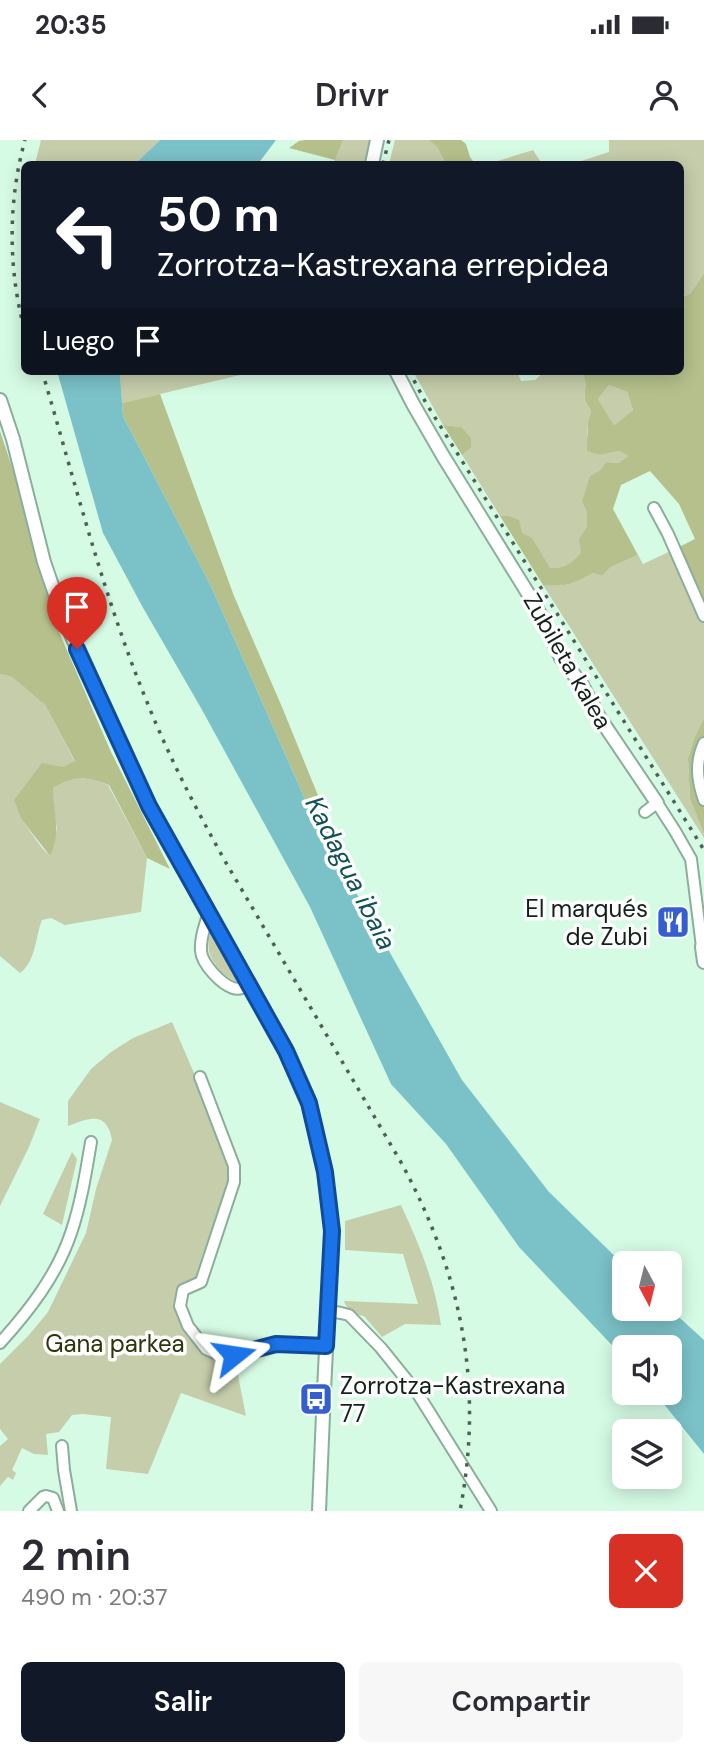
<!DOCTYPE html>
<html lang="es">
<meta charset="utf-8">
<style>
body{margin:0;font-family:"DM Sans",sans-serif;background:#f7f7f7;color:#2b2b33;height:100vh;display:flex;flex-direction:column;font-size:26px;white-space:nowrap}
*{box-sizing:border-box;margin:0}
p{font-size:23px;color:#7c7c81}
.icon{flex:none;width:38px;height:38px;fill:none;stroke:currentColor;stroke-width:2;stroke-linecap:round;stroke-linejoin:round}
.map{position:relative;height:1371px;overflow:hidden}
.sheet{display:flex;flex-direction:column;background:#fff;flex:1}
.sheet>*{flex:none}
.hud{position:absolute;left:21px;top:21px;width:663px;height:214px;border-radius:10px;box-shadow:0 4px 18px #0003;background:#111827;color:#fff;overflow:hidden}
.needle{width:46px;rotate:173deg}
.controls{position:absolute;left:612px;top:1111px;display:grid;gap:14px}
.controls a{display:grid;place-items:center;width:70px;height:70px;border-radius:10px;background:#fff;box-shadow:0 4px 18px #0003;font-size:35px}
.pin{position:absolute;display:grid;place-items:center;width:60px;height:60px;color:#fff;margin:-72px -30px;border-radius:50% 50% 50% 0;rotate:-45deg;box-shadow:0 0 7px #0007}
.pin .icon{rotate:45deg}
.me{position:absolute;width:77px;margin:-38px;rotate:75deg;stroke-linejoin:round;filter:drop-shadow(0 0 5px #0008)}
.turn{display:flex;align-items:center;gap:24px;height:147px;padding:0 21px;font-size:32px}
.turn .icon{width:91px;height:91px;stroke-width:2.5}
.turn b{display:block;font-size:49px;line-height:60px}
.then{display:flex;align-items:center;height:66px;padding:0 21px;background:#0003;gap:14px;font-size:26px}
.round{display:grid;place-items:center;flex:none;width:74px;height:74px;border-radius:10px;background:#f7f7f7}
.head{display:flex;align-items:center;justify-content:space-between;height:119px;padding:0 21px}
h1{font-size:42px;font-weight:600;line-height:52px}
.button{display:flex;gap:14px;margin-top:auto;padding:14px 21px}
.button a{flex:1;height:80px;border-radius:10px;background:#111827;color:#fff;font-size:28px;font-weight:600;line-height:80px;text-align:center}
.button a+a{background:#f7f7f7;color:#2b2b33}
.status{display:flex;justify-content:space-between;align-items:center;height:49px;padding:0 35px;background:#fff;direction:ltr}
.status svg{height:19px;fill:currentColor}
header{display:flex;justify-content:space-between;align-items:center;height:91px;padding:0 21px;background:#fff;font-size:32px;font-weight:600}
.map>svg:first-child{display:block}
.green{fill:#c5cdab}
.forest{fill:#b5c08c;fill-rule:evenodd}
.water{fill:#7bc2c8}
.lines{fill:none;stroke-linecap:round;stroke-linejoin:round}
.minor-casing{stroke:#8bae9b;stroke-width:14}
.tertiary-casing{stroke:#8bae9b;stroke-width:16}
.minor{stroke:#fff;stroke-width:10}
.tertiary{stroke:#fff;stroke-width:12}
.rail{stroke:#4d6055;stroke-width:3.5;stroke-dasharray:3.5 7;stroke-linecap:butt}
.route-casing{stroke:#114b97;stroke-width:18}
.route{stroke:#1a73e8;stroke-width:12}
.labels{text-anchor:middle;dominant-baseline:central;stroke-width:7;stroke-linejoin:round;paint-order:stroke}
.street-label{font-size:24px;fill:#14211a;stroke:#fdfdfd}
.poi-label{font-size:24px;fill:#14211a;stroke:#fdfdfd;text-anchor:end}
.park-label{font-size:24px;fill:#2d340b;stroke:#fdfdfd}
.water-label{font-size:26px;font-style:italic;fill:#115055;stroke:#fdfdfd}
</style>
<div class="status"><b>20:35</b><svg viewBox="0 0 49 12"><path d="M0 12V9h3v3zM5 12V6h3v6zM10 12V3h3v9zM15 12V0h3v12zM26 1h20v11H26zM47 4h2v5h-2z"/></svg></div>
<header><svg class="icon" aria-label="back" viewBox="0 0 24 24"><path d="M15 5l-7 7 7 7"/></svg>Drivr<svg class="icon" aria-label="person" viewBox="0 0 24 24"><circle cx="12" cy="8" r="4"/><path d="M4 21q1-7 8-7t8 7"/></svg></header>
<div class="map">
<svg width="704" height="1371" viewBox="0 0 704 1371">
<rect width="100%" height="100%" fill="#d6fbe5"/>
<!-- green -->
<g class="green">
<path d="M41,0H160L135,24H35Z"/>
<path d="M343,0H373L367,24H333Z"/>
<path d="M395,0H428L437,7L446,24H389Z"/>
<path d="M609,0H704V133L691,153L681,158V24H572L609,12Z"/>
<path d="M533,10L542,24H488Z"/>
<path d="M135,231H257L122,263L120,234Z"/>
<path d="M413,231H517L521,241L535,240L545,231H580C590,244 583,248 585,260C586,264 589,267 591,271L588,282L587,295L601,315L619,311L630,316L618,323L606,322L600,330L590,336L587,387L580,399L581,412C573,422 564,429 550,428L508,376H500L462,315L471,308L461,287L443,285Z"/>
<path d="M609,245L627,252L633,270L614,285L598,259Z"/>
<path d="M679,407L698,451L704,460V578L695,596L688,618L690,659L704,694V698L543,445C565,448 575,443 593,433L602,436L611,427L638,415L643,424Z"/>
<path d="M0,534L12,537L45,565L75,622L63,627L22,680L42,708L50,716L57,689L53,664V648C76,636 84,636 108,645L147,718L141,772L65,785L51,778L42,780C35,798 36,821 20,833L0,816Z"/>
<path d="M210,793L238,842C227,839 215,827 211,817C207,810 209,800 210,793Z"/>
<path d="M172,882L234,1026L201,1142L183,1150L180,1166L206,1209L234,1215L246,1276L181,1253L148,1334L106,1329L111,1277L83,1274L72,1275L59,1292L46,1294L48,1315L34,1314L22,1308L12,1330L16,1333L13,1340L8,1337L0,1346V1306L8,1299L0,1289V1224L29,1195L48,1172L86,1093L96,1049L112,1000C107,970 88,978 68,986V961L91,929L111,912L133,898Z"/>
<path d="M0,962L40,979L29,1007L0,1066Z"/>
<path d="M72,1012L77,1019L62,1085L43,1074Z"/>
<path d="M401,1065C419,1104 435,1142 441,1185L405,1184L382,1197L364,1176C352,1174 348,1171 344,1161L418,1164L403,1114L345,1110V1081Z"/>
</g>
<!-- forest -->
<g class="forest">
<path d="M305,0H343L335,20L289,8L299,1Z"/>
<path d="M428,0H461L466,4L470,17L475,24H446L437,7Z"/>
<path d="M704,133V460L698,451L679,407L695,399L679,364L650,331L621,345L613,369L638,415L611,427L602,436L593,433C575,443 565,448 543,445L500,376H508L519,380L522,393L532,398L550,428C564,429 573,422 581,412L579,399L587,387V371L582,362L590,336L600,330L606,322L618,323L629,316L619,311L601,315L587,311L588,282L591,271C589,267 586,264 585,260C583,248 590,244 580,231H681V158L691,153ZM609,245L627,252L633,270L614,285L598,259Z"/>
<path d="M160,254L234,456L282,567L341,712L331,708L311,673L211,446L123,276L122,263Z"/>
<path d="M443,285L461,287L471,298V308L462,315Z"/>
<path d="M0,291L23,360L56,485L111,612L170,729L147,718L109,645C84,636 76,636 53,648C53,673 62,692 50,716L22,680L14,660L42,623L63,627L75,621L45,565L12,537L0,534Z"/>
<path d="M704,578V694L690,659L688,618L695,596Z"/>
</g>
<!-- water -->
<g class="water">
<path d="M160,0H276L258,24H135Z"/>
<path d="M57,231H117L120,234L123,276L211,446L311,673L462,940L549,1052L625,1126V1169H670L704,1200V1314L655,1253H670V1208H625V1219L519,1107L446,1004L391,944L310,767L201,568L142,466L103,393Z"/>
</g>
<g class="lines">
<defs>
<g id="minor">
<path d="M654,368L668,394L704,476"/>
<path d="M704,603C695,622 697,640 704,660"/>
<path d="M645,672L657,663L675,691L691,719L702,807"/>
<path d="M209,772C205,785 200,798 201,811C202,824 221,844 233,848C239,850 244,848 249,845"/>
<path d="M200,937L234,1026V1042L201,1142L183,1150L180,1166L188,1186L206,1209L219,1215H234L276,1204L326,1206"/>
<path d="M329,1171L341,1173L349,1175L381,1208L418,1254L491,1371"/>
<path d="M0,1203C29,1171 57,1135 71,1093C81,1064 86,1032 91,1002"/>
<path d="M62,1306L64,1330L71,1371"/>
<path d="M29,1371L43,1357L46,1356L53,1358L58,1371"/>
</g>
<g id="tertiary">
<path d="M372,24L377,0"/>
<path d="M396,231L413,264L443,316L529,455L544,481L561,518L582,545L599,577L657,663"/>
<path d="M0,260L13,299L44,422L58,463L87,532L149,666L286,911L309,963L325,1032L332,1091L324,1250L319,1371"/>
<path d="M702,807L704,822"/>
</g>
</defs>
<!-- minor casing -->
<use href="#minor" class="minor-casing"/>
<!-- tertiary casing -->
<use href="#tertiary" class="tertiary-casing"/>
<!-- minor -->
<use href="#minor" class="minor"/>
<!-- tertiary -->
<use href="#tertiary" class="tertiary"/>
<!-- rail -->
<g class="rail">
<path d="M383,24L389,0"/>
<path d="M24,188C8,127 8,61 25,0"/>
<path d="M42,231C75,342 103,455 147,562C169,617 196,669 225,721L402,1024C462,1136 484,1245 460,1371"/>
<path d="M409,231L426,263L704,710"/>
</g>
</g>
<g class="lines">
<defs>
<path id="route" d="M77,509L149,666L286,911L309,963L325,1032L332,1091L326,1206L276,1204L234,1215"/>
</defs>
<!-- route casing -->
<use href="#route" class="route-casing"/>
<!-- route -->
<use href="#route" class="route"/>
</g>
<!-- icons -->
<defs>
<symbol id="restaurant-square" viewBox="-11 -11 22 22"><rect x="-9" y="-9" width="18" height="18" rx="4" fill="#355ece" stroke="#fdfdfd"/><path d="M-5-6h1v4h1v-4h1v4h1v-4h1v5L-1.5 .5V6h-2V.5L-5-1ZM5-6V6H3V1.5H1.5Q1.5-4 5-6Z" fill="#fff"/></symbol>
<symbol id="bus-square" viewBox="-11 -11 22 22"><rect x="-9" y="-9" width="18" height="18" rx="4" fill="#355ece" stroke="#fdfdfd"/><path d="M-5-6H5V4H4V6H2V4H-2V6H-4V4H-5ZM-3.5-4V0h7V-4ZM-3.5 1.2v1.5H-2V1.2ZM2 1.2v1.5H3.5V1.2Z" fill="#fff"/></symbol>
</defs>
<g fill-rule="evenodd">
<use href="#restaurant-square" x="654" y="763" width="38" height="38"/>
<use href="#bus-square" x="297" y="1240" width="38" height="38"/>
</g>
<g class="labels">
<!-- street labels -->
<g class="street-label">
<text transform="translate(568 521) rotate(60)">Zubileta kalea</text>
</g>
<!-- poi labels -->
<g class="poi-label">
<text x="648" y="768">El marqués<tspan x="648" dy="28">de Zubi</tspan></text>
<text x="340" y="1245" text-anchor="start">Zorrotza-Kastrexana<tspan x="340" dy="28">77</tspan></text>
</g>
<!-- park labels -->
<g class="park-label">
<text x="115" y="1203">Gana parkea</text>
</g>
<!-- water labels -->
<g class="water-label">
<text transform="translate(351 733) rotate(63)">Kadagua ibaia</text>
</g>
</g>
</svg>
<div class="controls">
<a><svg class="needle" viewBox="-14 -14 28 28"><path d="M0-13l5 13h-10z" fill="#e53935"/><path d="M0 13l5-13h-10z" fill="#7c7c81"/></svg></a>
<a><svg class="icon" aria-label="sound" viewBox="0 0 24 24"><path d="M4 9h4l5-4v14l-5-4H4zM17 9q2 3 0 6"/></svg></a>
<a><svg class="icon" aria-label="layers" viewBox="0 0 24 24"><path d="M12 4l9 5-9 5-9-5zM3 14l9 5 9-5"/></svg></a>
</div>
<div class="pin" style="left:77px;top:509px;background:#d93025"><svg class="icon" aria-label="arrive" viewBox="0 0 24 24"><path d="M6 21V4h12l-3 4 3 4H6"/></svg></div>
<svg class="me" style="left:234px;top:1215px" viewBox="-20 -20 40 40"><path d="M0-17L14 15 0 8-14 15z" fill="#1a73e8" stroke="#fff" stroke-width="4"/></svg>
<div class="hud">
<div class="turn"><svg class="icon" aria-label="left" viewBox="0 0 24 24"><path d="M17 20v-9H6M10 6l-5 5 5 5"/></svg><div><b>50 m</b>Zorrotza-Kastrexana errepidea</div></div>
<div class="then">Luego<svg class="icon" aria-label="arrive" viewBox="0 0 24 24"><path d="M6 21V4h12l-3 4 3 4H6"/></svg></div>
</div>
</div>
<section class="sheet">
<div class="head"><div><h1>2 min</h1><p>490 m · 20:37</p></div><a class="round" style="background:#d93025;color:#fff"><svg class="icon" aria-label="close" viewBox="0 0 24 24"><path d="M6 6l12 12M18 6L6 18"/></svg></a></div>
<div class="button"><a>Salir</a><a>Compartir</a></div>
</section>
